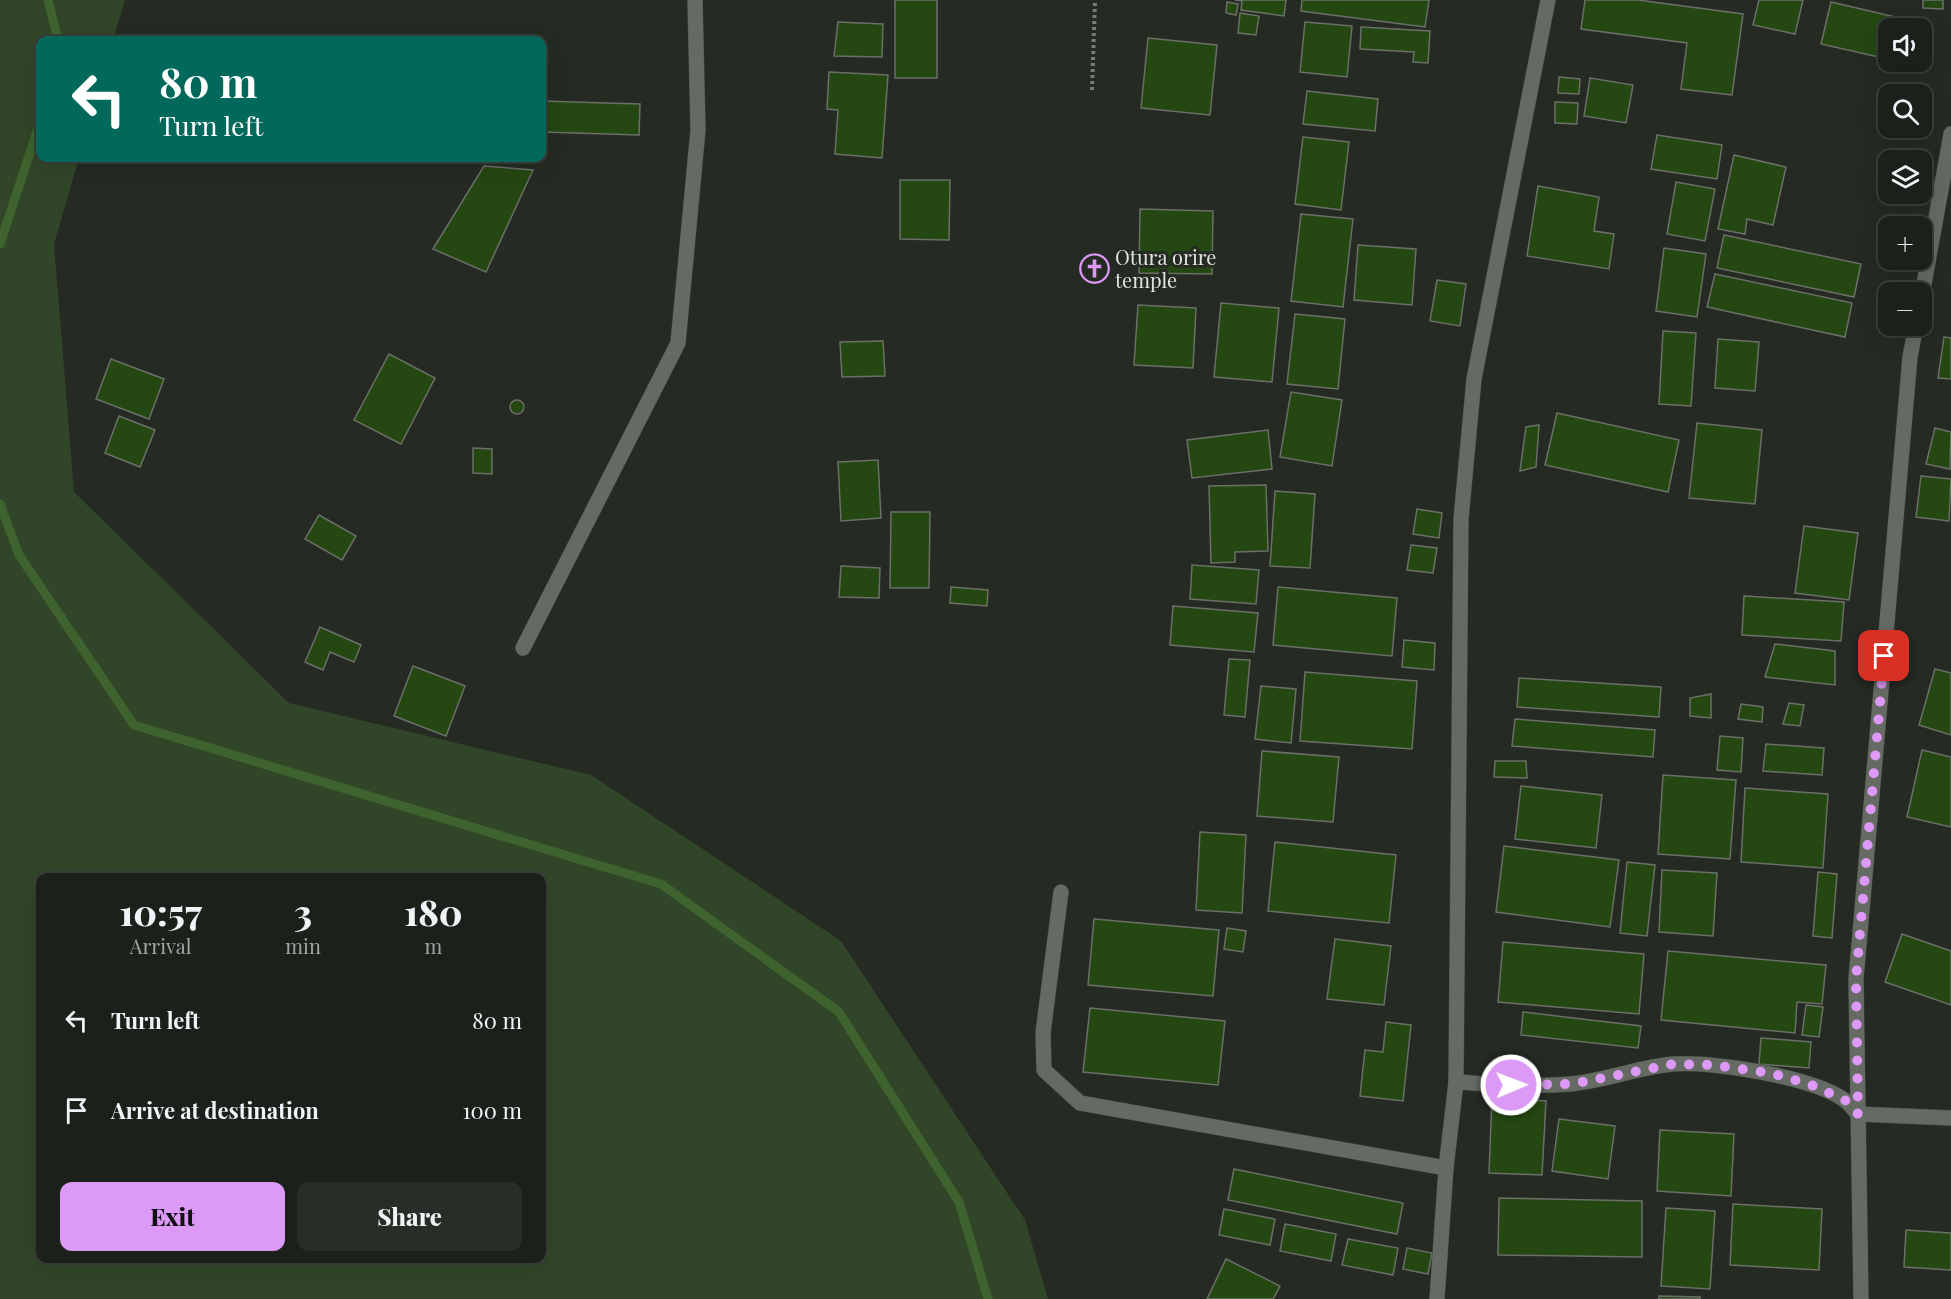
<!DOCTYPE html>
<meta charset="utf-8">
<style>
body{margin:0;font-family:"Playfair Display",serif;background:#292d27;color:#f1f3f6;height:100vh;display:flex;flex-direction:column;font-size:22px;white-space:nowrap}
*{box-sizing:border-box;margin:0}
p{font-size:20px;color:#a0a3a2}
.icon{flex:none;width:33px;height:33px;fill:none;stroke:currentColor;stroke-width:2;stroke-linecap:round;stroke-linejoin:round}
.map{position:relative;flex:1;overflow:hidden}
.side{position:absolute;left:36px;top:873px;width:510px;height:390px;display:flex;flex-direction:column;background:#1c201a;border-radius:12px;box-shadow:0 6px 24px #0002,0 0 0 2px #3a3e39}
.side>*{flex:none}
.top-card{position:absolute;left:36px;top:36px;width:510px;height:126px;border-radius:12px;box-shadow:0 6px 24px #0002,0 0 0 2px #3a3e39;background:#00695c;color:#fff;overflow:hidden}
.tools{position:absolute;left:1878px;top:18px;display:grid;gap:12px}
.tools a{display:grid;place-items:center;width:54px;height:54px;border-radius:12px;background:#1c201a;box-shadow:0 6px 24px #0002,0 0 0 2px #3a3e39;font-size:30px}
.pin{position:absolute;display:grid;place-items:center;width:51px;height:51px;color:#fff;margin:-26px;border-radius:12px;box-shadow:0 3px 9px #0006}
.me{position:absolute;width:66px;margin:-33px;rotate:89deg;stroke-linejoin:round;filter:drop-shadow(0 0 4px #0008)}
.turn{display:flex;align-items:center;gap:21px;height:126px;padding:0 24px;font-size:27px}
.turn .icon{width:78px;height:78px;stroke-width:2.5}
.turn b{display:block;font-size:42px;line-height:51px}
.eta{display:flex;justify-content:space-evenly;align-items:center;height:102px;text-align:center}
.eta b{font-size:36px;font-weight:800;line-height:42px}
.action{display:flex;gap:12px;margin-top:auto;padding:12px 24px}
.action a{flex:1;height:69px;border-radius:12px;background:#dc99f5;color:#111;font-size:24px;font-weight:800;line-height:69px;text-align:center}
.action a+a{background:#292d27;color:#f1f3f6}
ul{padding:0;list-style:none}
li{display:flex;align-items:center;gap:18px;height:90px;padding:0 24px}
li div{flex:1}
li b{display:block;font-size:22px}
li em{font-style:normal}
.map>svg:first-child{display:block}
.green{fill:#314628;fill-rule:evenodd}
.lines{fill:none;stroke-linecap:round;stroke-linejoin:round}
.stream{stroke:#3f632e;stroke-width:9}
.building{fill:#254711;stroke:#6a7068;stroke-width:1.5}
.minor-casing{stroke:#40443f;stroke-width:16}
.path{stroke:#787c77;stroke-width:4;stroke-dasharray:3 3;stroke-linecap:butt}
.minor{stroke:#656a62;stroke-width:15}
.route{stroke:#dc99f5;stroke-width:10;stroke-dasharray:0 18}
.labels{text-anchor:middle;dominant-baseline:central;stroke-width:6;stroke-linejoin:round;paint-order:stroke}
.poi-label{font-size:20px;fill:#e0e3df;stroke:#252a23;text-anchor:start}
</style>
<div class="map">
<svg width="1951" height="1299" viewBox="0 0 1951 1299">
<rect width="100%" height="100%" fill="#252a23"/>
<!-- green -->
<path class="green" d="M0,0H125L113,40H40V158H79L54,244L74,492L289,703L591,775L841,941L1025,1220L1048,1299H0ZM40,878H542V1258H40Z"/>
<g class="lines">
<!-- stream -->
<g class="stream">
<path d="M48,0L58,40"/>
<path d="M0,244L40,122"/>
<path d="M0,504L19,555L134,725L661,884L839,1012L959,1202L988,1299"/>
</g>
</g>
<!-- building -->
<g class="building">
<rect x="895" y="0" width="42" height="78"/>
<path d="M1235,0H1286L1284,16L1241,10L1242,1Z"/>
<path d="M1302,0H1429L1425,27L1301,11Z"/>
<path d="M1585,0H1638L1743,14L1732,95L1681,89L1687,43L1581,29Z"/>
<path d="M1759,0H1803L1795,34L1753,25Z"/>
<path d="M1923,0H1943V9L1923,8Z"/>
<path d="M1227,2L1238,4L1236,15L1226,13Z"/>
<path d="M1831,2L1917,22L1916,28H1888V59L1821,44Z"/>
<path d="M1240,13L1259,16L1256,35L1238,33Z"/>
<path d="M838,22L883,24L882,57L834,56Z"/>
<path d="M1305,22L1352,26L1347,77L1300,72Z"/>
<path d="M1361,27L1430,31L1428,63L1413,62L1414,52L1360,49Z"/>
<path d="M1148,38L1217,45L1210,115L1141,108Z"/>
<path d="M829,72L888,75L882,158L835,154L838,110L827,109Z"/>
<path d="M1559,77L1580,79L1579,94L1558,93Z"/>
<path d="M1590,78L1633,85L1626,123L1584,116Z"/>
<path d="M1307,91L1378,99L1375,131L1303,124Z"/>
<path d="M542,101L640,104L639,135L542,132Z"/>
<path d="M1555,102L1578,103L1577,124L1555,123Z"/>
<path d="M1657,135L1722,145L1717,179L1651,169Z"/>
<path d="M1303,137L1349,142L1341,210L1295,204Z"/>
<path d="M1734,155L1786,167L1773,225L1747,219L1745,234L1718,229Z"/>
<path d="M484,166L533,170L486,272L433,249Z"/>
<path d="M900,180H950L949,240L900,239Z"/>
<path d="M1676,182L1715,189L1705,241L1667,234Z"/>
<path d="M1538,186L1599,197L1594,231L1614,234L1609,269L1527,256Z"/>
<path d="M1140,209L1213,211L1212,274L1139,273Z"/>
<path d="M1301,214L1353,219L1343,307L1291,301Z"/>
<path d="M1724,235L1861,264L1854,297L1717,268Z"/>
<path d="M1358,245L1416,249L1412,305L1354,300Z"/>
<path d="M1664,248L1706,254L1697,317L1656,311Z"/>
<path d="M1715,274L1852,303L1845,337L1707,307Z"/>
<path d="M1437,280L1466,284L1460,326L1430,321Z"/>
<path d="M1221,303L1279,308L1272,382L1214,377Z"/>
<path d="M1138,305L1196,308L1193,368L1134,365Z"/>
<path d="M1295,314L1345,319L1338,389L1287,384Z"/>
<path d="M1663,331L1696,333L1691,406L1659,404Z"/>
<path d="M1944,337L1951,338V379L1938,378Z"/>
<path d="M1718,339L1759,342L1755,391L1715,388Z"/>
<path d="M883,341L885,376L842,377L840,342Z"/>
<path d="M389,354L435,378L401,444L354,420Z"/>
<path d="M111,359L164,379L149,419L96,399Z"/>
<path d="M1291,392L1342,400L1332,466L1280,457Z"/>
<circle cx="517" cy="407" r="7"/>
<path d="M1557,413L1679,440L1668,492L1545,465Z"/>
<path d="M119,416L155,430L140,467L105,453Z"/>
<path d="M1697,423L1762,430L1755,504L1689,498Z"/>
<path d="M1539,425L1536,467L1520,471L1526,427Z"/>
<path d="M1935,428L1951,432L1950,469L1926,464Z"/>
<path d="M1268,430L1272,469L1192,478L1187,440Z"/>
<path d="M473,448L492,449V474L473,473Z"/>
<path d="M878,460L881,518L841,521L838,462Z"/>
<path d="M1921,476L1951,479L1949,521L1916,517Z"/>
<path d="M1266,485L1268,551L1235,552V562L1211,563L1209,486Z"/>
<path d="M1275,491L1315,494L1310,568L1270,566Z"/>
<path d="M1417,509L1442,513L1439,538L1413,534Z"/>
<path d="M891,512H930L929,588H890Z"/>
<path d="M319,515L356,536L342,560L305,539Z"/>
<path d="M1804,526L1858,533L1849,600L1795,593Z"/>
<path d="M1411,545L1437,548L1433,573L1407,570Z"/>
<path d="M1192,565L1259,570L1256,604L1190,599Z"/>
<path d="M841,566L880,568L879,598L839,597Z"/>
<path d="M951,587L988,590L987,606L950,603Z"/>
<path d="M1278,587L1397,598L1392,656L1273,645Z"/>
<path d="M1744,596L1844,602L1841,641L1742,635Z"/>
<path d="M1173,606L1258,613L1254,652L1170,645Z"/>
<path d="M320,627L361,645L354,662L330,652L323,670L305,662Z"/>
<path d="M1404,640L1435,643L1434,670L1402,667Z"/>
<path d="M1775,644L1835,651V685L1765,677Z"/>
<path d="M1229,659L1250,660L1245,717L1224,715Z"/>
<path d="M413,666L465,686L446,736L394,716Z"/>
<path d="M1935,669L1951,673V735L1919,725Z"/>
<path d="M1305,672L1417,681L1412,749L1300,741Z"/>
<path d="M1519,678L1661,687L1659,717L1517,707Z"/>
<path d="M1261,686L1296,689L1291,743L1255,739Z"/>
<path d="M1711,694V718L1690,716V698Z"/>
<path d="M1789,703L1804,705L1800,726L1783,724Z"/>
<path d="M1741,704L1763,707L1762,722L1738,719Z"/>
<path d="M1515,719L1655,730L1653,757L1512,746Z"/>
<path d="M1720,736L1743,738L1741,772L1717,770Z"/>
<path d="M1766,744L1824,748L1822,775L1763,771Z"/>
<path d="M1922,750L1951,757V827L1907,817Z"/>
<path d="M1262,751L1339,757L1333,822L1257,816Z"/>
<path d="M1495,761H1526L1527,778L1494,777Z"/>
<path d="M1663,775L1736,780L1730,859L1658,854Z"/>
<path d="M1521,786L1602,795L1596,848L1515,839Z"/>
<path d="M1745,788L1828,794L1823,868L1741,862Z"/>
<path d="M1200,832L1246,835L1242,913L1196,910Z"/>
<path d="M1275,842L1396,855L1389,923L1268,911Z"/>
<path d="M1504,846L1619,860L1610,927L1496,912Z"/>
<path d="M1627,862L1655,865L1647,936L1620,933Z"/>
<path d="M1662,870L1717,873L1713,936L1659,932Z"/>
<path d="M1818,872L1837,874L1832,938L1813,936Z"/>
<path d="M1094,919L1219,930L1213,996L1088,985Z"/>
<path d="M1227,928L1246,931L1243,952L1224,949Z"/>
<path d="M1902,934L1951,951V1005L1885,982Z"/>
<path d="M1335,939L1391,946L1384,1005L1327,999Z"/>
<path d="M1503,942L1644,954L1639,1014L1498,1002Z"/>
<path d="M1668,951L1826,965L1822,1004L1797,1002L1795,1033L1661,1020Z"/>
<path d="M1806,1005L1823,1007L1819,1037L1802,1035Z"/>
<path d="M1090,1008L1225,1021L1218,1085L1083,1072Z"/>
<path d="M1523,1012L1641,1026L1638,1048L1521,1035Z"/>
<path d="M1386,1022L1411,1025L1403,1101L1360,1096L1365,1050L1383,1052Z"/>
<path d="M1761,1038L1811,1042L1809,1068L1759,1064Z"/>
<path d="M1492,1097L1546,1101L1542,1175L1489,1173Z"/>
<path d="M1559,1119L1615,1126L1608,1179L1552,1171Z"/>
<path d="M1660,1130L1734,1134L1731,1196L1657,1191Z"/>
<path d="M1234,1169L1403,1203L1397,1234L1228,1200Z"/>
<path d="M1499,1198L1642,1201V1257L1498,1255Z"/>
<path d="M1733,1204L1822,1209L1819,1270L1730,1265Z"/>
<path d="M1666,1208L1715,1211L1710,1289L1661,1286Z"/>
<path d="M1224,1209L1275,1219L1270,1245L1219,1235Z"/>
<path d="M1285,1224L1336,1234L1331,1261L1280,1251Z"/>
<path d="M1906,1230L1951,1233V1270L1904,1267Z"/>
<path d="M1348,1239L1398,1248L1393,1275L1342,1265Z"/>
<path d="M1407,1248L1432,1253L1428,1274L1403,1269Z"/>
<path d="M1226,1259L1280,1286L1273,1299H1207Z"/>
<path d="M1659,1296L1700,1297V1299H1659Z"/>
</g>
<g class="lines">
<defs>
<g id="minor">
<path d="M1922,295L1951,134"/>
<path d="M523,648L678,343L698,130L695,0"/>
<path d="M1061,892L1043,1033L1044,1070L1080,1103L1446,1168"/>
<path d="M1456,1082C1494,1084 1532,1087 1570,1084C1605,1081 1638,1067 1673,1064C1713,1061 1814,1077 1846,1101C1850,1104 1854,1110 1858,1114L1951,1118"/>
<path d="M1437,1299L1446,1168L1456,1082L1461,519L1474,379L1548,0"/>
<path d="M1861,1299L1856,979L1910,357L1916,326"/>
</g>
</defs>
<!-- minor casing -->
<use href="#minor" class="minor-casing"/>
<!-- path -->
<path class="path" d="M1092,90L1095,0"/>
<!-- minor -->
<use href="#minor" class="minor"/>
</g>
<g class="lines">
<!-- route -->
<path class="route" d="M1511,1085L1572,1084L1674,1064L1713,1065L1770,1073L1809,1084L1845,1100L1858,1114L1856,979L1884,656"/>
</g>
<!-- icons -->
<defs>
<symbol id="church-ring" viewBox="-11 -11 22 22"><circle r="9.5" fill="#252a23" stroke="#dc99f5" stroke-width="1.5"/><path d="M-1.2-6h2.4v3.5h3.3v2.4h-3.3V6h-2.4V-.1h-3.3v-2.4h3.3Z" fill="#dc99f5"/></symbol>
</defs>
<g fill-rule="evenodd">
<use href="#church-ring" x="1078" y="252" width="33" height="33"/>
</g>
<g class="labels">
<!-- poi labels -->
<g class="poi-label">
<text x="1115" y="256">Otura orire<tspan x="1115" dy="23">temple</tspan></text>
</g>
</g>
</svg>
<div class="tools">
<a><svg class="icon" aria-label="sound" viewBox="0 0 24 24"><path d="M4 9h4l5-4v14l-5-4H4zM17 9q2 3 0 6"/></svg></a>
<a><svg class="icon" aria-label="search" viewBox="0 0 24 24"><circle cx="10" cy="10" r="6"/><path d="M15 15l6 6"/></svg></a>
<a><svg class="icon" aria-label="layers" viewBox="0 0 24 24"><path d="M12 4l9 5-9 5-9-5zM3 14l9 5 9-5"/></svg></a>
<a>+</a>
<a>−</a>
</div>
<div class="pin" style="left:1884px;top:656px;background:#d93025"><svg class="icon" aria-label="arrive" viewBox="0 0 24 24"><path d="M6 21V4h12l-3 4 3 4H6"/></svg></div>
<svg class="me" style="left:1511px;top:1085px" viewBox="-20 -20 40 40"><circle r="17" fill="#dc99f5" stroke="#fff" stroke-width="3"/><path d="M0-11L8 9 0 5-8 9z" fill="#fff"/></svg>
<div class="top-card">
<div class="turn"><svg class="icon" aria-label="left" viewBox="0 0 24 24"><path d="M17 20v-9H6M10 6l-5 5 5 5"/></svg><div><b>80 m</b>Turn left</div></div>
</div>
<section class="side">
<div class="eta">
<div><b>10:57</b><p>Arrival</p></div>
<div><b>3</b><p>min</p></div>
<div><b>180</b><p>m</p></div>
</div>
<ul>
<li><svg class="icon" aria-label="left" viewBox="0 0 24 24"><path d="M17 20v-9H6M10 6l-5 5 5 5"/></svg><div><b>Turn left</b></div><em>80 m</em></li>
<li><svg class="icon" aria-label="arrive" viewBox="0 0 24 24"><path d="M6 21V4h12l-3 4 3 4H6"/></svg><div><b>Arrive at destination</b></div><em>100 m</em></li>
</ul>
<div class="action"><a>Exit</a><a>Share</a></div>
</section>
</div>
